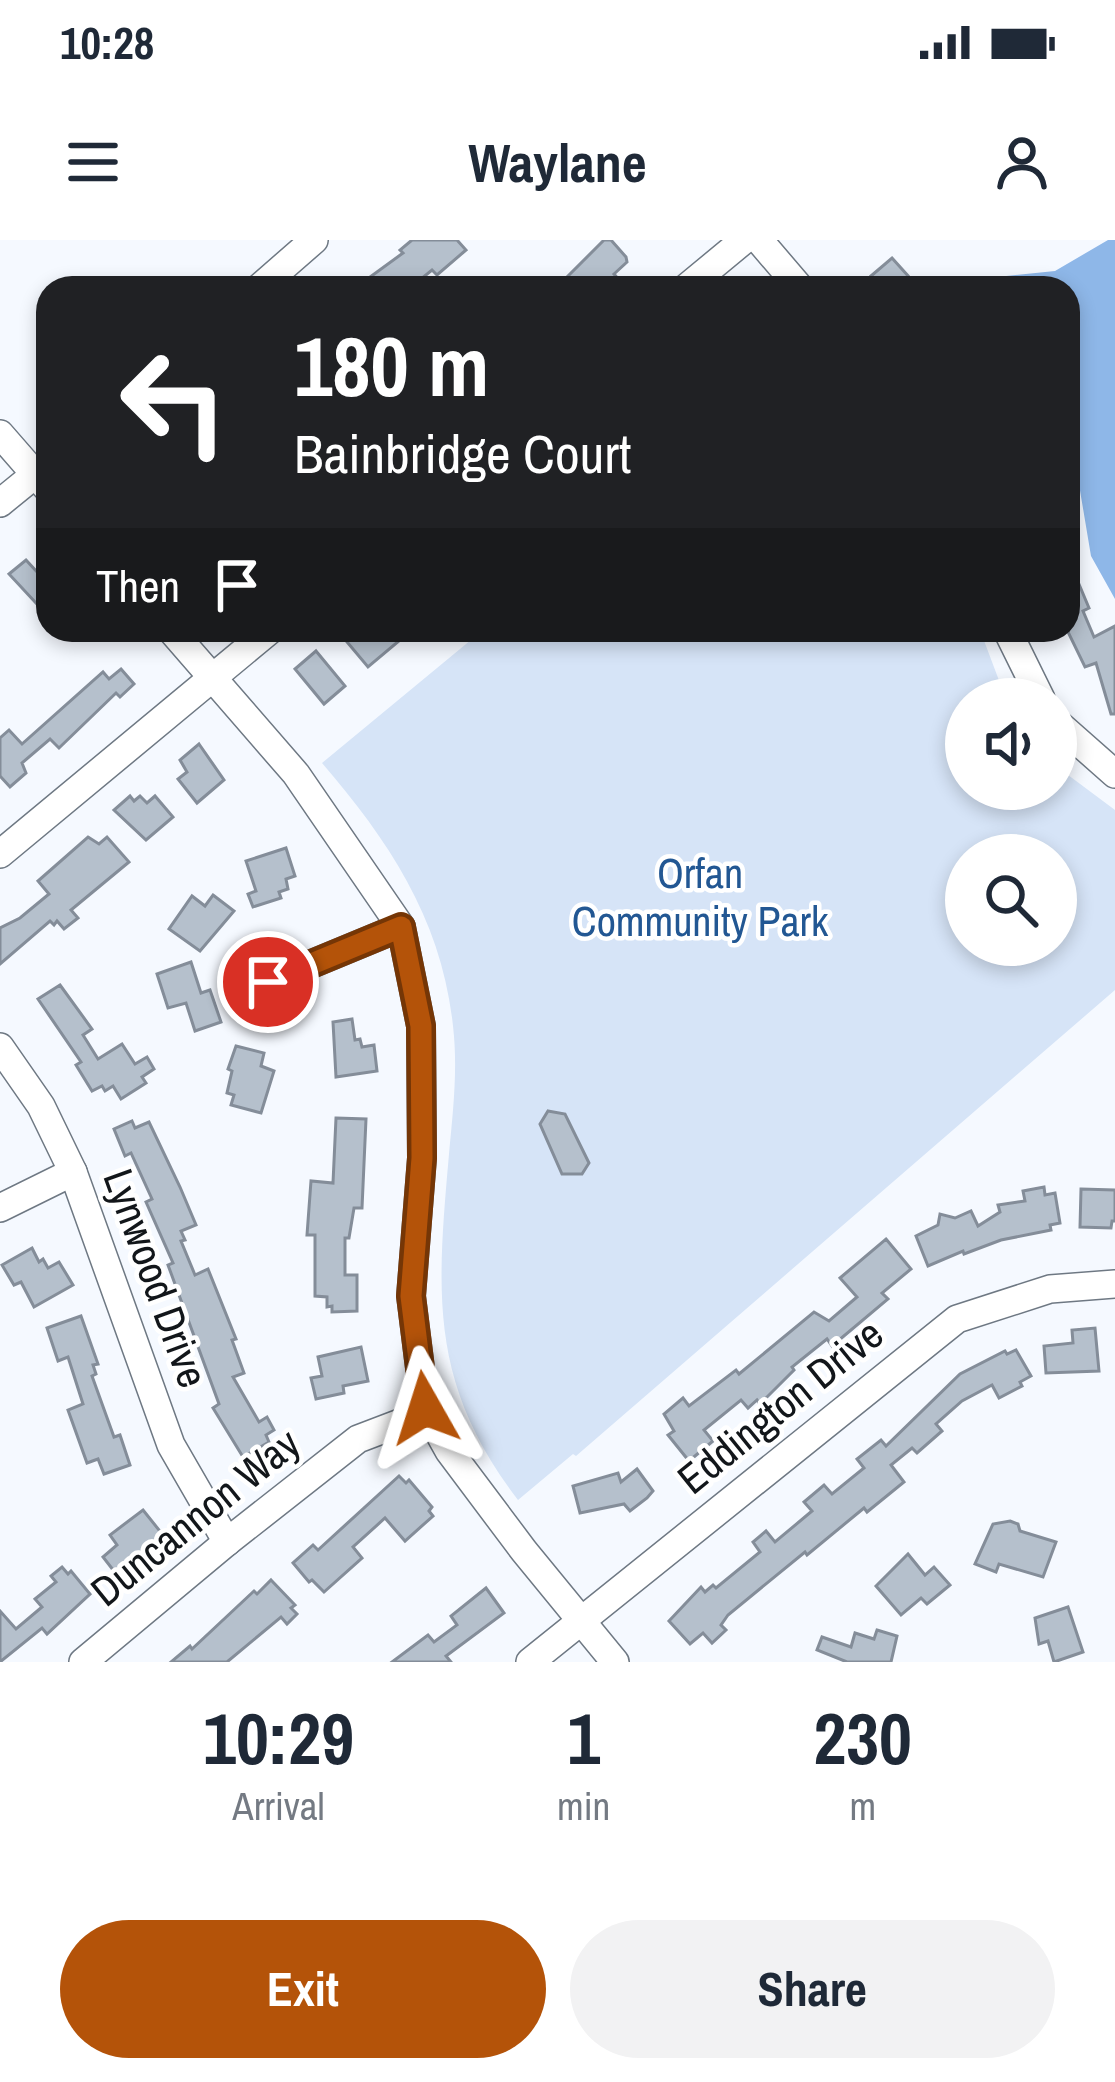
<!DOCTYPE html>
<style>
body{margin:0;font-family:"Archivo Narrow",sans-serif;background:#f2f2f3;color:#1f2937;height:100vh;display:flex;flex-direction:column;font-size:45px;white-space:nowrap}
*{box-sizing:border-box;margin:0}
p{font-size:39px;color:#747a83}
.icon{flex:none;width:66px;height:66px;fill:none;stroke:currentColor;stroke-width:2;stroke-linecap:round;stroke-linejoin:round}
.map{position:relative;height:1422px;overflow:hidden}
.side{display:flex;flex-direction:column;background:#fff;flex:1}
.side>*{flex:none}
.top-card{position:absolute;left:36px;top:36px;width:1044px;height:366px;border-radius:36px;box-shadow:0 6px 18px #0003;background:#202124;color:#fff;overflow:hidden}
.buttons{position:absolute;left:945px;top:438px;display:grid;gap:24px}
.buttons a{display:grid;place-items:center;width:132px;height:132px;border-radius:50%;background:#fff;box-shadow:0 6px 18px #0003;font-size:60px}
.pin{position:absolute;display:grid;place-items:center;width:102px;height:102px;color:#fff;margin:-51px;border:6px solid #fff;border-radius:50%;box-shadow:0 3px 12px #0007}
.me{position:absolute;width:132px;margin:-66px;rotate:354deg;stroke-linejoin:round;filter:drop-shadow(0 0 9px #0008)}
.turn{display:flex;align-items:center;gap:42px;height:252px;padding:0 60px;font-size:54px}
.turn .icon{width:156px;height:156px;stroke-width:2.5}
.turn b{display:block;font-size:84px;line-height:102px}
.then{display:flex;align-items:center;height:114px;padding:0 60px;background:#0003;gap:24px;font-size:45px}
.eta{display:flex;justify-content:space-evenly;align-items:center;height:204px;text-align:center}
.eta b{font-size:72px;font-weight:700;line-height:84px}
.primary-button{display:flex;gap:24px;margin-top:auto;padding:24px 60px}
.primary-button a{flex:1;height:138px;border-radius:72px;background:#b45309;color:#fff;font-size:48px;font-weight:700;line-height:138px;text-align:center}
.primary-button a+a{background:#f2f2f3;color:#1f2937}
.status{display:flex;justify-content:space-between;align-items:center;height:84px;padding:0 60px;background:#fff;direction:ltr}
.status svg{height:33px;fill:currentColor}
header{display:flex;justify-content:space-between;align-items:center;height:156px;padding:0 60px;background:#fff;font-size:54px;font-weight:700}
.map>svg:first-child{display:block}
.green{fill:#d6e4f7;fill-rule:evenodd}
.forest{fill:#8eb7e8}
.building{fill:#b5c0cc;stroke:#848d99;stroke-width:3}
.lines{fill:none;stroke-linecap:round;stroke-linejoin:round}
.minor-casing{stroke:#6e7883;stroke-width:30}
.minor{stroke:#fff;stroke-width:27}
.route-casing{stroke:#753606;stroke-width:30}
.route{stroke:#b45309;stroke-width:21}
.labels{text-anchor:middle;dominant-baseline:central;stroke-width:9;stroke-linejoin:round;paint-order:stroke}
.park-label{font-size:42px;fill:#225793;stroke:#fff}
.street-label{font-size:42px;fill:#12161a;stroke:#fff}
</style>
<div class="status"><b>10:28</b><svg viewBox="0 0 49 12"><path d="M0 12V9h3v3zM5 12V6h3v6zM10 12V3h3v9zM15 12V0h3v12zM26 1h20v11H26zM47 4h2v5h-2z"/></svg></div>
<header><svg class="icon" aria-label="menu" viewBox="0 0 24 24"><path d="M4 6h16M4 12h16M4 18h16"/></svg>Waylane<svg class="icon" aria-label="person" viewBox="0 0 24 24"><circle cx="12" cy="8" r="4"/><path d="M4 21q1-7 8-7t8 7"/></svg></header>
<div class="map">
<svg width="1115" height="1422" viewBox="0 0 1115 1422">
<rect width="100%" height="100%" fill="#f5f9ff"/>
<!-- green -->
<path class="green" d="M483,390H980L1006,459H966V549H1056V526L1115,570V750L576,1216L573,1214L518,1260C428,1142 437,1052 449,914C453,871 458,829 453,786C442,681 390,602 322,523ZM966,615H1056V705H966Z"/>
<!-- forest -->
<path class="forest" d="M1108,0H1115V359L1091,316L1068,179V48H975L968,40L1055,31Z"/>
<!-- building -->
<g class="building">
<path d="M412,0H457L466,10L437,35L432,30L410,48H355L403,13L400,10Z"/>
<path d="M604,0H611L626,17L627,22L614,34L621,42L613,48H556Z"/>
<path d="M892,18L919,48H882L871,36Z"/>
<path d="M1068,318L1089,368L1083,371L1094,397L1115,386V474H1111L1096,423L1085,427L1068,392Z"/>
<path d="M26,320L38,333L48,325V376L9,334Z"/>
<path d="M337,390H412L368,427Z"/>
<path d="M316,411L345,446L324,464L295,429Z"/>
<path d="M121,429L134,444L120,457L116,453L59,508L50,499L22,523L26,533L10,547L0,536V498L9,490L22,504L103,432L109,439Z"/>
<path d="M199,504L224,540L197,563L178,539L187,532L180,520Z"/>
<path d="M130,556L134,561L140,556L147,563L155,556L173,577L146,600L114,570Z"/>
<path d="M88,597L99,604L107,597L129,622L71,670L78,678L64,689L57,681L54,685L50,681L0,724V688L20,678L49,654L38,641Z"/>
<path d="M286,608L295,636L286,639L288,649L279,652L281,658L253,667L248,654L256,651L246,621Z"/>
<path d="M213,655L234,671L200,711L169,689L192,656L205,666Z"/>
<path d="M191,722L201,753L210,750L221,782L195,791L186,763L168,768L157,734Z"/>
<path d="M60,745L92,789L83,795L98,819L122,804L135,824L147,817L154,829L142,837L146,843L121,859L113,846L105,851L102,846L92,851L76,825L81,822L38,759Z"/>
<path d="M352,779L355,800L360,799L362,807L374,805L377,831L336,837L333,782Z"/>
<path d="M236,806L264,813L261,826L274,831L261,873L231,865L234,855L227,853L232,831L228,829Z"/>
<path d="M548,871L565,874L589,923L582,934H562L540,884Z"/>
<path d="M336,878L366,879L362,968H354L349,998H345V1035H357V1071L332,1072V1066L327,1067V1057L315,1056V995H307L311,941L333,943Z"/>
<path d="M132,881L135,888L149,882L180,947L196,985L181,991L185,1000L181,1001L195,1035L208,1029L236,1099L232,1100L244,1133L233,1137L259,1182L267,1177L274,1190L266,1195L269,1202L243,1217L213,1168L219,1164L168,1025L173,1023L146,962L152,959L131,913L125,916L114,889Z"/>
<path d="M1044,947L1045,955L1055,953L1060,983L1050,985L1051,990L1001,1000L964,1014L963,1011L928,1026L916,996L938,985L940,974L955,978L971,971L978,986L1000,972L998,965L1025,961L1023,951Z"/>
<path d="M1081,949L1115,950V981H1112L1111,988L1080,987Z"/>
<path d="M886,999L911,1029L882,1053L888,1059L832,1106L827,1099L792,1127L794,1130L760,1164L757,1160L748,1168L741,1160L704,1190L713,1201L689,1221L668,1195L674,1191L664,1174L683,1158L689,1166L736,1130L739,1134L814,1072L829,1081L857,1057L840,1038Z"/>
<path d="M32,1008L39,1022L43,1019L48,1028L59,1022L73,1045L34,1067L21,1042L14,1045L2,1025Z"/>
<path d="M81,1076L98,1124L93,1125L96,1134L92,1136L114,1197L120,1195L130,1225L104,1234L98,1219L87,1223L68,1170L83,1164L68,1117L58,1121L47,1088Z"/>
<path d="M1095,1088L1099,1131L1046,1133L1044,1106L1073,1103L1072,1090Z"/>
<path d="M361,1107L368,1141L343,1146L344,1153L316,1159L311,1138L322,1136L318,1117Z"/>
<path d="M1016,1110L1031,1136L1020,1142L1022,1146L999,1158L992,1145L962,1161L936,1184L942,1191L917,1213L912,1208L891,1225L904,1242L867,1272L864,1268L807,1315L805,1312L728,1375L721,1385L726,1390L712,1403L703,1393L690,1404L669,1381L701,1347L705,1352L713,1345L716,1348L760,1312L753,1302L766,1291L775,1302L812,1271L804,1262L824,1245L832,1254L864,1228L857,1219L881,1200L886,1206L960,1134L1005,1111L1007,1114Z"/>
<path d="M637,1229L653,1251L647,1258L630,1271L624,1264L580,1273L573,1246L618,1233L621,1242Z"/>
<path d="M399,1236L406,1243L409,1240L432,1267L429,1271L433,1276L405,1301L385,1278L353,1307L362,1318L324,1352L312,1340L309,1342L293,1323L313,1305L318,1310Z"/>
<path d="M143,1270L163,1295L117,1335L103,1317L117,1305L110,1295Z"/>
<path d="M1010,1281L1018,1284L1020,1291L1056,1302L1043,1337L999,1324L996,1332L975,1324L993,1284Z"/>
<path d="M908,1314L925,1335L934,1327L950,1345L927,1364L921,1358L901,1375L876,1346Z"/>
<path d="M62,1327L68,1334L71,1331L90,1354L47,1394L42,1388L0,1422V1371L16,1389L42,1367L35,1359L56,1342L51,1336Z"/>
<path d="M271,1340L295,1365L291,1368L297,1374L287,1384L281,1377L227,1422H171L190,1406L192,1409L254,1351L257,1354Z"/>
<path d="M486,1348L504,1373L446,1416L451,1422H392L428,1395L434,1402L457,1385L451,1376Z"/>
<path d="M1068,1367L1083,1412L1054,1422L1048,1401L1039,1404L1035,1378Z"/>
<path d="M877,1390L897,1396L891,1422H847L817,1410L822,1397L851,1407L855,1393L874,1399Z"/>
</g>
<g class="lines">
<defs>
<g id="minor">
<path d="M759,0L800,48"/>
<path d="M259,48L314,0"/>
<path d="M686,48L744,0"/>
<path d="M0,194L48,249"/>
<path d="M0,263L48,224"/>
<path d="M171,390L296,534L401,687L421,786L422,918L411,1056L425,1168L449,1211L524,1311L615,1422"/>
<path d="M1007,390L1041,459"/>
<path d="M1056,482L1115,534"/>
<path d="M0,614L270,390"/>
<path d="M268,742L401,687"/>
<path d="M0,807L41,866L73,932L171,1205L227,1302"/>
<path d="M0,968L73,932"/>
<path d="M83,1422L227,1302L358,1199L400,1183L425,1168"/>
<path d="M530,1422L957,1079L1050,1049L1115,1044"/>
</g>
</defs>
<!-- minor casing -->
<use href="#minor" class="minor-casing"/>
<!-- minor -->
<use href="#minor" class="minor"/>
</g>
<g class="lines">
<defs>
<path id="route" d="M268,742L401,687L421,786L422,918L411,1056L425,1168"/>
</defs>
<!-- route casing -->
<use href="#route" class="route-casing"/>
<!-- route -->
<use href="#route" class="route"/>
</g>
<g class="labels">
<!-- park labels -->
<g class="park-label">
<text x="700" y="633">Orfan<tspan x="700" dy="48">Community Park</tspan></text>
</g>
<!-- street labels -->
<g class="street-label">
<text transform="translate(156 1038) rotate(70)">Lynwood Drive</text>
<text transform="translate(780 1166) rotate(-39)">Eddington Drive</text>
<text transform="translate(195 1277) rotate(-39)">Duncannon Way</text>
</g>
</g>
</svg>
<div class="buttons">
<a><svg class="icon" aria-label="sound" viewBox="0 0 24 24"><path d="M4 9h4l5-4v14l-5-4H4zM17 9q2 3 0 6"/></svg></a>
<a><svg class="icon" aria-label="search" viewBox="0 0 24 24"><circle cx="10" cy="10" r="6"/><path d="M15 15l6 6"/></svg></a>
</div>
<div class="pin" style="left:268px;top:742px;background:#d93025"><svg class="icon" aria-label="arrive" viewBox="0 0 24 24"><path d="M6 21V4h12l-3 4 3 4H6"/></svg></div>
<svg class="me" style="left:425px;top:1168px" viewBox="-20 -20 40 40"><path d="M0-17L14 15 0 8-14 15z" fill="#b45309" stroke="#fff" stroke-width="4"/></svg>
<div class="top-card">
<div class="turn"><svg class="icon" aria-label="left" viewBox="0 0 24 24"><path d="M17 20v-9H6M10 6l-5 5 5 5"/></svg><div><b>180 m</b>Bainbridge Court</div></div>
<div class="then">Then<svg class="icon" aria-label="arrive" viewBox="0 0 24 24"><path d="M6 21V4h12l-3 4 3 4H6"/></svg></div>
</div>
</div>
<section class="side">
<div class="eta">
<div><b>10:29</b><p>Arrival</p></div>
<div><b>1</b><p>min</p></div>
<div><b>230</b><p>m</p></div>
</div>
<div class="primary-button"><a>Exit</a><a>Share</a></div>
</section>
